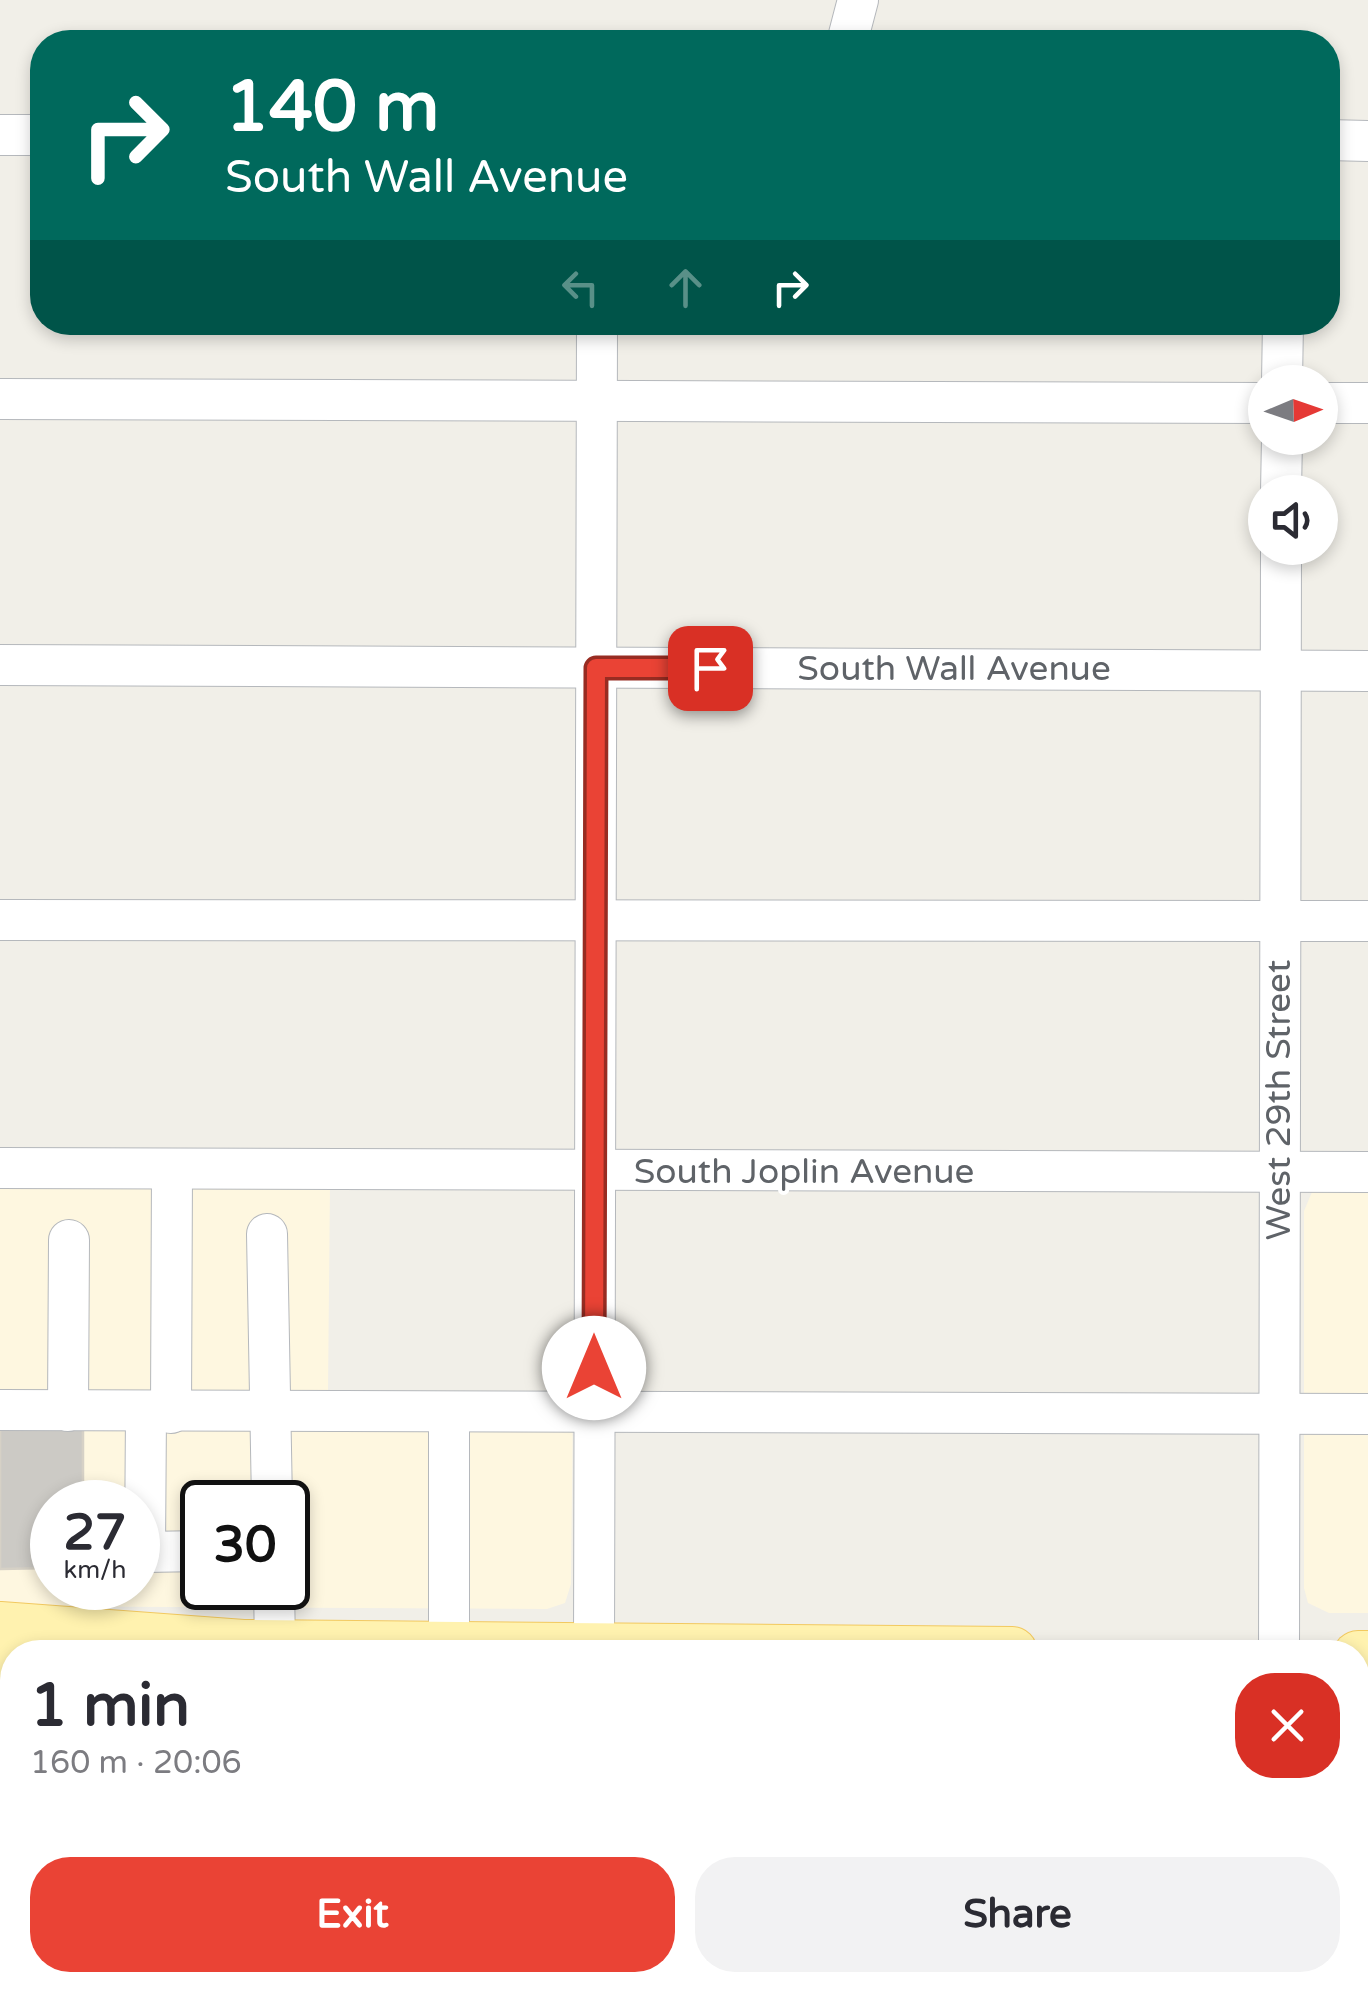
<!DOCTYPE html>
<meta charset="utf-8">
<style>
body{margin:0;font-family:"Varela Round",sans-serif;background:#f2f2f3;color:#2b2b33;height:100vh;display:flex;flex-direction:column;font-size:38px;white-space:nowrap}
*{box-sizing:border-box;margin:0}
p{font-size:32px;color:#7c7c81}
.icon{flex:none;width:55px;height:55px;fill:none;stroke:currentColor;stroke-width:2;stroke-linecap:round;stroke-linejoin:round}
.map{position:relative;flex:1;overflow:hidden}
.side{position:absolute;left:0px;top:1640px;width:1370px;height:352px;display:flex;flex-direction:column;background:#fff;border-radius:40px 40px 0 0;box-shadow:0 5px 15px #0003}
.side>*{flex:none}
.hud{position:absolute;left:30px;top:30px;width:1310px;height:305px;border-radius:40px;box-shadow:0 5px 15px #0003;background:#00695c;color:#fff;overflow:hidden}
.needle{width:65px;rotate:88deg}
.tools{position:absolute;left:1248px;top:365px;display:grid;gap:20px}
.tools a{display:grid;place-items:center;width:90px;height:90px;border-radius:50%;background:#fff;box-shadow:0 5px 15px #0003;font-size:50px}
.speed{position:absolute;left:30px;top:1480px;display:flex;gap:20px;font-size:50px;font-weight:700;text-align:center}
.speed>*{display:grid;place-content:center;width:130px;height:130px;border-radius:50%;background:#fff;box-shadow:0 5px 15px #0003;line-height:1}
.speed small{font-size:25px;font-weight:400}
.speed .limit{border:5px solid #111;border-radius:15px;background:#fff;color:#111}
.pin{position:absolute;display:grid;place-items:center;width:85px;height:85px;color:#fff;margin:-42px;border-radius:20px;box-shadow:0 5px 15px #0006}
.me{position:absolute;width:110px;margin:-55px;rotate:0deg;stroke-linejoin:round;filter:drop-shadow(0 0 8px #0008)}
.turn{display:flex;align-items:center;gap:35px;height:210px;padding:0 30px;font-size:45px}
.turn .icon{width:130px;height:130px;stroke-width:2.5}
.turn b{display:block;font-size:70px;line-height:85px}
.lanes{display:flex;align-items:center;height:95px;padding:0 30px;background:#0003;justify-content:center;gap:50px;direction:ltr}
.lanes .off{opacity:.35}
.round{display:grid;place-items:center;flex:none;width:105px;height:105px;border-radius:40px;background:#f2f2f3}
.head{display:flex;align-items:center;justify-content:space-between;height:170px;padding:0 30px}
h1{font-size:60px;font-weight:800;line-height:75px}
.primary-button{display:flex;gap:20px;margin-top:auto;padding:20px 30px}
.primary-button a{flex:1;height:115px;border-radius:40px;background:#ea4335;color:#fff;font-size:40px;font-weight:800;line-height:115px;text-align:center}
.primary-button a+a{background:#f2f2f3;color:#2b2b33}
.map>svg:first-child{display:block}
.commercial{fill:#fef7e0;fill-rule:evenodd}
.building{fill:#cccac5;stroke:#d6d1c6;stroke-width:2.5}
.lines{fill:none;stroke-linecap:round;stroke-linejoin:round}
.minor-casing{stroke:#b5b8bc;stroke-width:42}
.major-casing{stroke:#f2c960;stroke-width:52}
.minor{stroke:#fff;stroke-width:40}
.major{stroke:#fff2af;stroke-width:50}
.route-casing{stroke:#982c22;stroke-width:25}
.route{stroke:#ea4335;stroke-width:18}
.labels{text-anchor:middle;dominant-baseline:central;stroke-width:8;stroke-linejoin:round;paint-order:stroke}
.street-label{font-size:35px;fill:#5f6368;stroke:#fff}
</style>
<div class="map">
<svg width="1368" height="1992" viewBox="0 0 1368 1992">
<rect width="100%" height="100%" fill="#f1efe8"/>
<!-- commercial -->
<g class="commercial">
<path d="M0,1184L330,1185L328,1392L573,1394L571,1584L565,1603L547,1609L0,1606ZM52,1502H138V1588H52ZM202,1502H288V1588H202Z"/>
<path d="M1368,1189V1613H1329L1308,1603L1304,1588V1211L1312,1192Z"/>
<path d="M12,1701V1980H570V1992H0V1702Z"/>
<rect x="1358" y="1702" width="10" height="191"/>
</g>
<!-- building -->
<g class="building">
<path d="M83,1426V1502H52V1568L0,1569V1427Z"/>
<path d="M10,1844H12V1956H9Z"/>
</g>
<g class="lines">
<defs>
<g id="minor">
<path d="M847,42L858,0"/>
<path d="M0,135H42"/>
<path d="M1328,140L1368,141"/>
<path d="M1282,382L1283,322"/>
<path d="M0,399L1265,403"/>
<path d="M1320,403H1368"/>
<path d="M1281,492L1282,438"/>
<path d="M0,665L1368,671"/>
<path d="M0,920L1368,921"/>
<path d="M0,1168L1368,1172"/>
<path d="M267,1234L272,1502"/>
<path d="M0,1410L1368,1414"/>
<path d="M68,1411L69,1240"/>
<path d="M146,1413L145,1552L202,1551"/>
<path d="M171,1413L172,1169"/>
<path d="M274,1588L275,1645"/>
<path d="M449,1646V1413"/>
<path d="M594,1652L597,322"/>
<path d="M1279,1652L1281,548"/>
<path d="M0,1775H12"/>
<path d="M1358,1902H1368"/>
<path d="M1280,1980V1992"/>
<path d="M594,1992V1980"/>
</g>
<g id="major">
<path d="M0,1627L243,1645L1012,1652"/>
<path d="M1358,1656H1368"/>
<path d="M0,1674L12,1672"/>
</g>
</defs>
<!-- minor casing -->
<use href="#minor" class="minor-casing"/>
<!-- major casing -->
<use href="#major" class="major-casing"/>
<!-- minor -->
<use href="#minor" class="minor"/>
<!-- major -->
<use href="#major" class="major"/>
</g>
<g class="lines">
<defs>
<path id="route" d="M594,1368L596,668H710"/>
</defs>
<!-- route casing -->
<use href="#route" class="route-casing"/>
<!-- route -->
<use href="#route" class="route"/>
</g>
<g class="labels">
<!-- street labels -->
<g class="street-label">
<text x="954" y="669">South Wall Avenue</text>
<text transform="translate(1279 1100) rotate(-90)">West 29th Street</text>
<text x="804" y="1172">South Joplin Avenue</text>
</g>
</g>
</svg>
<div class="tools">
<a><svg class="needle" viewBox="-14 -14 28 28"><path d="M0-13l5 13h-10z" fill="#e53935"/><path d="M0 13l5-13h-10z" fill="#7c7c81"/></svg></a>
<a><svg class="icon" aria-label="sound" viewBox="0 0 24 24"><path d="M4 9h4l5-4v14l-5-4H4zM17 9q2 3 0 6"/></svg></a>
</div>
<div class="speed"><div>27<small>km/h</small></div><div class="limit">30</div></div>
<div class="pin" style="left:710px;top:668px;background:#d93025"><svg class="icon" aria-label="arrive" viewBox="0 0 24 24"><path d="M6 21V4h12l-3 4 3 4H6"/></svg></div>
<svg class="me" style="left:594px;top:1368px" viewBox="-20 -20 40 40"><circle r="19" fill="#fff"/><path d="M0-13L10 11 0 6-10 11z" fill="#ea4335"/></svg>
<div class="hud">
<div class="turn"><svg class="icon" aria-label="right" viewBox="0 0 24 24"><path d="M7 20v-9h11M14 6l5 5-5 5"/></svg><div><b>140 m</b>South Wall Avenue</div></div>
<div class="lanes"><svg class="icon off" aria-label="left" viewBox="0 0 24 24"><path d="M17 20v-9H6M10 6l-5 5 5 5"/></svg><svg class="icon off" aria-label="ahead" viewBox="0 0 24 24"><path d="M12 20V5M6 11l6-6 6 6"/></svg><svg class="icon" aria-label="right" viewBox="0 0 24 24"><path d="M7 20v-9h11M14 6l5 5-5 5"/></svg></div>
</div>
<section class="side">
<div class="head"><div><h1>1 min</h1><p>160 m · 20:06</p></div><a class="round" style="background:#d93025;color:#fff"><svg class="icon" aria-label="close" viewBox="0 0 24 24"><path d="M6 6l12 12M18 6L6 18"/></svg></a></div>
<div class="primary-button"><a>Exit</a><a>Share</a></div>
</section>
</div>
